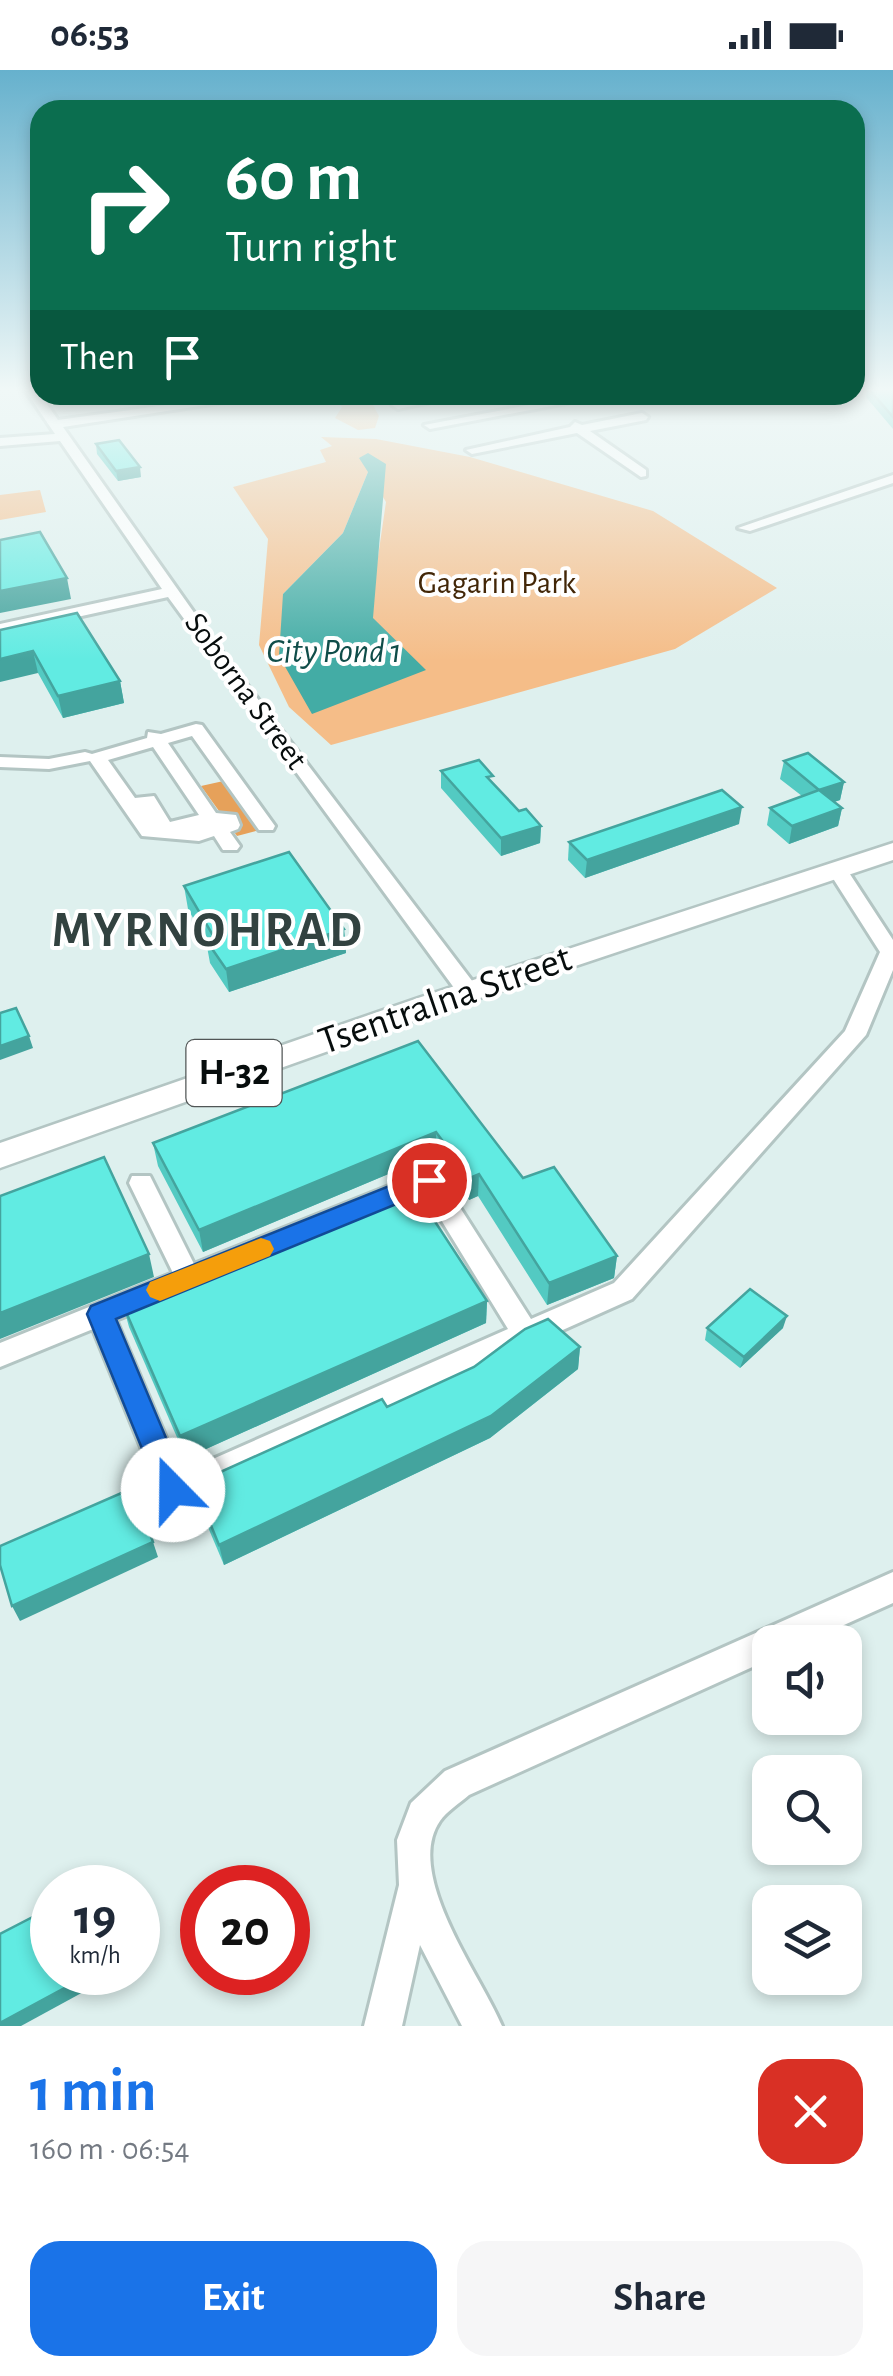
<!DOCTYPE html>
<meta charset="utf-8">
<style>
body{margin:0;font-family:"Alegreya Sans",sans-serif;background:#f6f6f7;color:#1f2937;height:100vh;display:flex;flex-direction:column;font-size:38px;white-space:nowrap}
*{box-sizing:border-box;margin:0}
p{font-size:32px;color:#747a83}
.icon{flex:none;width:55px;height:55px;fill:none;stroke:currentColor;stroke-width:2;stroke-linecap:round;stroke-linejoin:round}
.map{position:relative;height:1956px;overflow:hidden}
.side{display:flex;flex-direction:column;background:#fff;flex:1}
.side>*{flex:none}
.guide{position:absolute;left:30px;top:30px;width:835px;height:305px;border-radius:30px;box-shadow:0 5px 15px #0003;background:#0b6e4f;color:#fff;overflow:hidden}
.tools{position:absolute;left:752px;top:1555px;display:grid;gap:20px}
.tools a{display:grid;place-items:center;width:110px;height:110px;border-radius:20px;background:#fff;box-shadow:0 5px 15px #0003;font-size:50px}
.speed{position:absolute;left:30px;top:1795px;display:flex;gap:20px;font-size:50px;font-weight:700;text-align:center}
.speed>*{display:grid;place-content:center;width:130px;height:130px;border-radius:50%;background:#fff;box-shadow:0 5px 15px #0003;line-height:1}
.speed small{font-size:25px;font-weight:400}
.speed .limit{border:15px solid #d22;background:#fff;color:#111}
.pin{position:absolute;display:grid;place-items:center;width:85px;height:85px;color:#fff;margin:-42px;border:5px solid #fff;border-radius:50%;box-shadow:0 2px 10px #0007}
.me{position:absolute;width:110px;margin:-55px;rotate:338deg;stroke-linejoin:round;filter:drop-shadow(0 0 8px #0008)}
.turn{display:flex;align-items:center;gap:35px;height:210px;padding:0 30px;font-size:45px}
.turn .icon{width:130px;height:130px;stroke-width:2.5}
.turn b{display:block;font-size:70px;line-height:85px}
.then{display:flex;align-items:center;height:95px;padding:0 30px;background:#0003;gap:20px;font-size:38px}
.round{display:grid;place-items:center;flex:none;width:105px;height:105px;border-radius:30px;background:#f6f6f7}
.summary{display:flex;align-items:center;justify-content:space-between;height:170px;padding:0 30px}
h1{font-size:60px;font-weight:700;line-height:75px;color:#1a73e8}
.button{display:flex;gap:20px;margin-top:auto;padding:20px 30px}
.button a{flex:1;height:115px;border-radius:30px;background:#1a73e8;color:#fff;font-size:40px;font-weight:700;line-height:115px;text-align:center}
.button a+a{background:#f6f6f7;color:#1f2937}
.status{display:flex;justify-content:space-between;align-items:center;height:70px;padding:0 50px;background:#fff;direction:ltr}
.status svg{height:28px;fill:currentColor}
.map>svg:first-child{display:block}
.green{fill:#f5bd88;fill-rule:evenodd}
.forest{fill:#e6a15a}
.water{fill:#43aca5}
.lines{fill:none;stroke-linecap:round;stroke-linejoin:round}
.minor-casing{stroke:#b3c5c3;stroke-width:6}
.major-casing{stroke:#b3c5c3;stroke-width:5}
.minor{fill:#fff;fill-rule:evenodd}
.major{fill:#fff;fill-rule:evenodd}
.wall{fill:#53cac2}
.shaded-wall{fill:#44a49e}
.building{fill:#61ebe2;stroke:#44a49e;stroke-width:2.5}
.route{fill:#1a73e8;stroke:#114b97;stroke-width:2.5}
.slow{fill:#f59e0b}
.labels{text-anchor:middle;dominant-baseline:central;stroke-width:8;stroke-linejoin:round;paint-order:stroke}
.far-park-label{font-size:32px;fill:#422607;stroke:#fff}
.far-street-label{font-size:32px;fill:#070d0d;stroke:#fff}
.far-water-label{font-size:35px;font-style:italic;fill:#0f4d49;stroke:#fff}
.shield{fill:#fff;stroke:#515656;stroke-width:2.5}
.shield-label{font-size:38px;font-weight:bold;fill:#070d0d}
.street-label{font-size:40px;fill:#070d0d;stroke:#fff}
.district-label{font-size:50px;font-weight:bold;letter-spacing:2.5px;fill:#324240;stroke:#fff}
</style>
<div class="status"><b>06:53</b><svg viewBox="0 0 49 12"><path d="M0 12V9h3v3zM5 12V6h3v6zM10 12V3h3v9zM15 12V0h3v12zM26 1h20v11H26zM47 4h2v5h-2z"/></svg></div>
<div class="map">
<svg width="893" height="1956" viewBox="0 0 893 1956">
<rect width="100%" height="100%" fill="#def0ee"/>
<!-- green -->
<g class="green">
<path d="M341,325L373,335L379,346L375,358L358,360L335,348L342,337L336,330Z"/>
<path d="M321,367L376,369L470,387L653,441L777,518L675,579L331,675L289,637L259,575L268,469L233,417L326,392L320,380L332,376ZM368,402L386,432L373,521V548L283,524L343,463Z"/>
<path d="M40,420L46,442L0,450V425Z"/>
</g>
<!-- forest -->
<path class="forest" d="M228,710L263,759L237,766L201,716Z"/>
<!-- water -->
<path class="water" d="M368,383L386,394L373,548L426,600L312,644L279,586L283,524L343,463L368,402L359,388Z"/>
<g class="lines">
<defs>
<g id="minor">
<path d="M23,317H35L58,350L239,325H271L63,357L219,578L476,916L479,921L476,926H460L168,527L0,564V554L162,519L60,371L0,376V368L55,364Z"/>
<path d="M436,325H463L398,339L392,335Z"/>
<path d="M582,325H609L430,359L424,355Z"/>
<path d="M642,343L648,347L646,350L590,361L646,400V406L641,407L577,363L472,384L466,380L570,357L575,352L582,355Z"/>
<path d="M893,405V413L750,461L738,458Z"/>
<path d="M196,654L202,655L275,756L273,760H259L192,666L168,673L216,743L236,745L240,755L238,759L230,762L240,776L237,780H223L214,766L199,771L142,766L90,691L49,699L0,697V687L49,689L85,682L92,684L147,668L148,662L161,664ZM153,677L199,745L170,752L154,726L135,728L108,690Z"/>
<path d="M837,793L844,795L893,870V900L866,965L632,1229L158,1441L147,1437L143,1427L147,1417L156,1414L93,1259L0,1297V1273L173,1203L129,1113L132,1106H150L194,1194L429,1100L438,1103L531,1249L614,1213L845,961L880,882L827,799ZM424,1122L508,1259L181,1403L116,1250Z"/>
<path d="M893,1502V1533L806,1572H770V1589L469,1725C460,1733 447,1741 440,1751C403,1804 482,1907 502,1956H462L420,1875L402,1956H364L399,1815L397,1770L411,1733L445,1701Z"/>
</g>
<path id="major" d="M893,773V790L438,942L0,1098V1073L418,928Z"/>
</defs>
<!-- minor casing -->
<use href="#minor" class="minor-casing"/>
<!-- major casing -->
<use href="#major" class="major-casing"/>
<!-- minor -->
<use href="#minor" class="minor"/>
<!-- major -->
<use href="#major" class="major"/>
</g>
<!-- wall -->
<g class="wall">
<path d="M868,318L893,320V359L866,327Z"/>
<path d="M96,374L141,407L118,411L97,384Z"/>
<path d="M0,560L120,611L124,633L63,648L38,603Z"/>
<path d="M784,691L844,712L840,730L834,732L842,738L838,756L789,774L767,755L770,738L802,726L780,709Z"/>
<path d="M441,701L493,714L519,741L541,756L540,773L501,786L441,718Z"/>
<path d="M739,754L585,808L568,790L569,772Z"/>
<path d="M184,816L344,859L346,883L229,922L210,893L206,871L188,839Z"/>
<path d="M418,971L523,1108L617,1186L614,1208L547,1235L478,1126L469,1130L436,1084L203,1182L158,1096L153,1073Z"/>
<path d="M487,1231L486,1253L186,1388L129,1257L123,1235Z"/>
<path d="M707,1258H783L740,1298L705,1270Z"/>
<path d="M580,1277L578,1299L490,1368L224,1495L199,1436L194,1414L387,1337Z"/>
</g>
<!-- shaded-wall -->
<g class="shaded-wall">
<path d="M140,397L141,407L118,411L116,401Z"/>
<path d="M67,508L71,529L0,543V521Z"/>
<path d="M33,581L38,603L0,612V589Z"/>
<path d="M120,611L124,633L63,648L58,626Z"/>
<path d="M844,712L840,730L815,738L819,720Z"/>
<path d="M742,737L739,754L585,808L587,790Z"/>
<path d="M842,738L838,756L789,774L792,756Z"/>
<path d="M541,756L540,773L501,786V768Z"/>
<path d="M344,859L346,883L229,922L226,899Z"/>
<path d="M29,966L33,978L0,990V976Z"/>
<path d="M436,1062V1084L203,1182L199,1160Z"/>
<path d="M479,1104L478,1126L469,1130L470,1108Z"/>
<path d="M149,1184L154,1207L0,1269V1243Z"/>
<path d="M617,1186L614,1208L547,1235L549,1213Z"/>
<path d="M487,1231L486,1253L186,1388L180,1366Z"/>
<path d="M787,1246L783,1258L740,1298L744,1287Z"/>
<path d="M580,1277L578,1299L490,1368L224,1495L219,1475Z"/>
<path d="M153,1472L158,1487L20,1551L12,1536Z"/>
<path d="M94,1902H120L21,1956H0V1953Z"/>
</g>
<!-- building -->
<g class="building">
<path d="M890,317L893,320V347L868,318Z"/>
<path d="M119,370L140,397L116,401L96,374Z"/>
<path d="M40,462L67,508L0,521V470Z"/>
<path d="M77,543L120,611L58,626L33,581L0,589V560Z"/>
<path d="M808,683L844,712L819,720L784,691Z"/>
<path d="M479,690L493,706L487,707L519,741L526,739L541,756L501,768L441,701Z"/>
<path d="M722,720L742,737L587,790L569,772Z"/>
<path d="M819,720L842,738L792,756L770,738Z"/>
<path d="M289,782L344,859L226,899L206,870L214,867L184,816Z"/>
<path d="M16,938L29,966L0,976V943Z"/>
<path d="M418,971L523,1108L554,1097L617,1186L549,1213L479,1104L470,1108L436,1062L199,1160L153,1073Z"/>
<path d="M104,1087L149,1184L0,1243V1126Z"/>
<path d="M413,1118L487,1231L180,1366L123,1235Z"/>
<path d="M750,1219L787,1246L744,1287L707,1258Z"/>
<path d="M548,1249L580,1277L491,1346L219,1475L194,1414L382,1329L387,1337L474,1297L525,1259Z"/>
<path d="M133,1418L153,1472L12,1536L0,1495V1476Z"/>
<path d="M103,1811L105,1818H90Z"/>
<path d="M52,1837V1902H94L0,1953V1864Z"/>
</g>
<!-- sky -->
<linearGradient id="sky" x2="0" y2="1"><stop stop-color="#66b1cd"/><stop offset="0.54" stop-color="#f0f8f7"/><stop offset="1" stop-color="#f0f8f7" stop-opacity="0"/></linearGradient>
<rect width="893" height="591" fill="url(#sky)"/>
<!-- route -->
<path class="route" d="M429,1100L438,1103L442,1110L438,1117L116,1249L188,1420L184,1430L173,1434L163,1430L87,1244L91,1236Z"/>
<!-- slow -->
<path class="slow" d="M261,1168L270,1171L274,1179L270,1186L160,1231L150,1227L146,1220L150,1212Z"/>
<g class="labels">
<!-- far-park labels -->
<g class="far-park-label">
<text x="497" y="513">Gagarin Park</text>
</g>
<!-- far-street labels -->
<g class="far-street-label">
<text transform="translate(246 621) rotate(54)">Soborna Street</text>
</g>
<!-- far-water labels -->
<g class="far-water-label">
<text x="334" y="581">City Pond 1</text>
</g>
<!-- shield labels -->
<rect class="shield" x="186.5" y="970" width="95" height="66" rx="8"/>
<g class="shield-label">
<text x="234" y="1003">Н-32</text>
</g>
<!-- street labels -->
<g class="street-label">
<text transform="translate(445 930) rotate(-19)">Tsentralna Street</text>
</g>
<!-- district labels -->
<g class="district-label">
<text x="208" y="861">MYRNOHRAD</text>
</g>
</g>
</svg>
<div class="tools">
<a><svg class="icon" aria-label="sound" viewBox="0 0 24 24"><path d="M4 9h4l5-4v14l-5-4H4zM17 9q2 3 0 6"/></svg></a>
<a><svg class="icon" aria-label="search" viewBox="0 0 24 24"><circle cx="10" cy="10" r="6"/><path d="M15 15l6 6"/></svg></a>
<a><svg class="icon" aria-label="layers" viewBox="0 0 24 24"><path d="M12 4l9 5-9 5-9-5zM3 14l9 5 9-5"/></svg></a>
</div>
<div class="speed"><div>19<small>km/h</small></div><div class="limit">20</div></div>
<div class="pin" style="left:429px;top:1110px;background:#d93025"><svg class="icon" aria-label="arrive" viewBox="0 0 24 24"><path d="M6 21V4h12l-3 4 3 4H6"/></svg></div>
<svg class="me" style="left:173px;top:1420px" viewBox="-20 -20 40 40"><circle r="19" fill="#fff"/><path d="M0-13L10 11 0 6-10 11z" fill="#1a73e8"/></svg>
<div class="guide">
<div class="turn"><svg class="icon" aria-label="right" viewBox="0 0 24 24"><path d="M7 20v-9h11M14 6l5 5-5 5"/></svg><div><b>60 m</b>Turn right</div></div>
<div class="then">Then<svg class="icon" aria-label="arrive" viewBox="0 0 24 24"><path d="M6 21V4h12l-3 4 3 4H6"/></svg></div>
</div>
</div>
<section class="side">
<div class="summary"><div><h1>1 min</h1><p>160 m · 06:54</p></div><a class="round" style="background:#d93025;color:#fff"><svg class="icon" aria-label="close" viewBox="0 0 24 24"><path d="M6 6l12 12M18 6L6 18"/></svg></a></div>
<div class="button"><a>Exit</a><a>Share</a></div>
</section>
